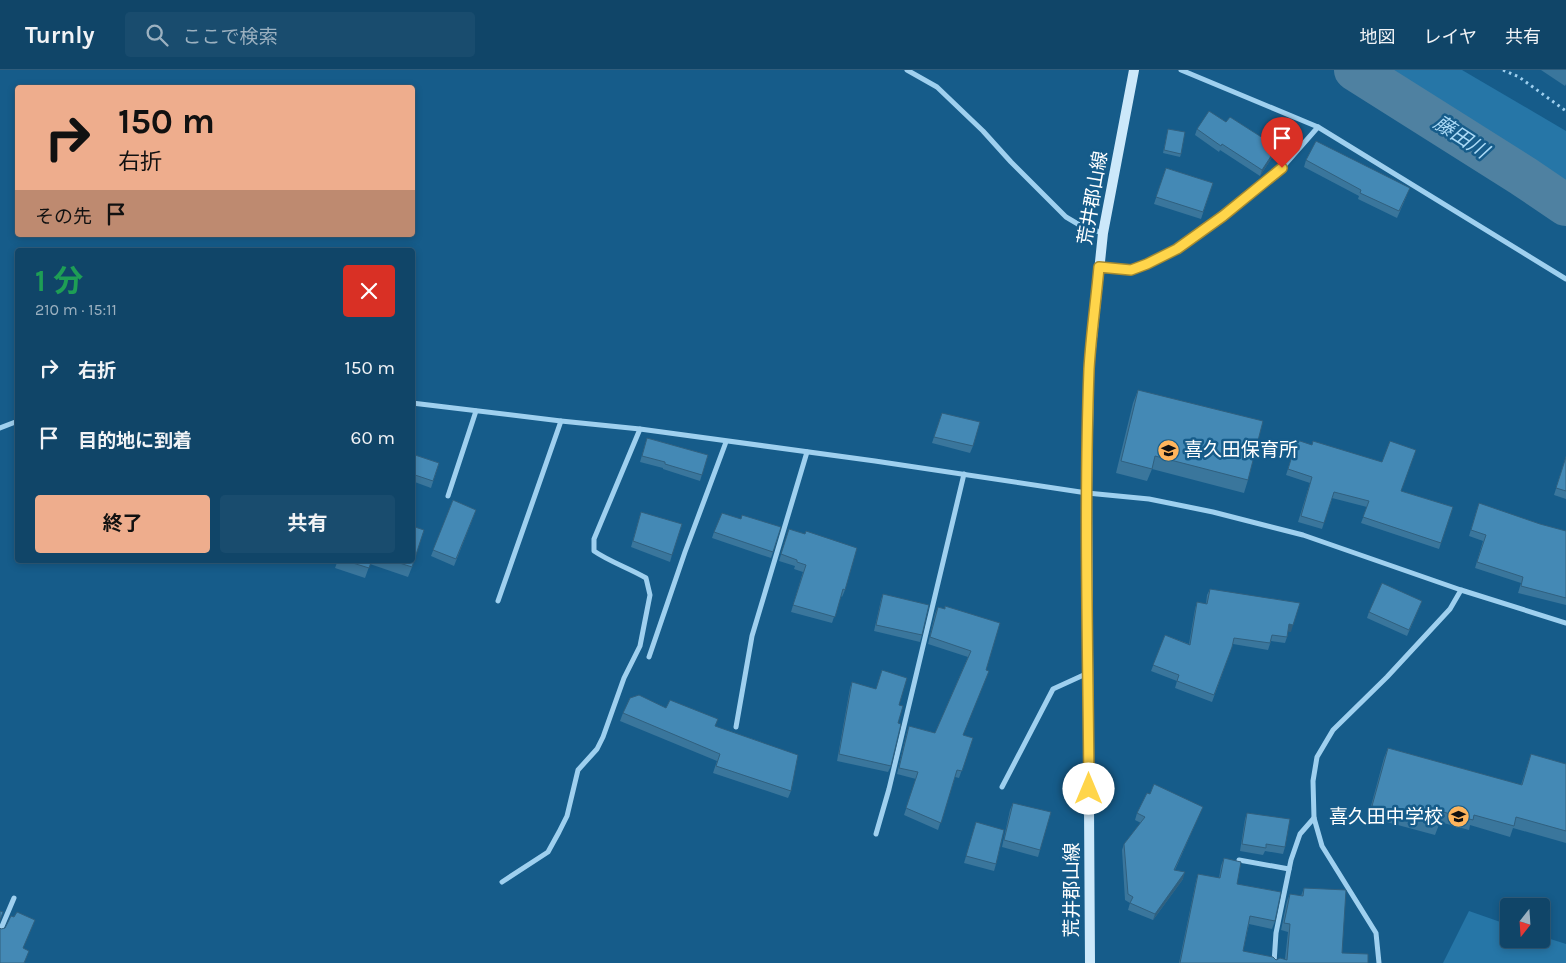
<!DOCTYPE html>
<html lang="ja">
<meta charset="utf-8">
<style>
body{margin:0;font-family:Karla,"Noto Sans JP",sans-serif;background:#194c6e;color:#f1f3f6;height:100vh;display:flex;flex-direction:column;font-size:19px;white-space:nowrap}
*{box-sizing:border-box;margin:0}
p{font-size:16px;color:#9cb1c0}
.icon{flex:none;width:28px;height:28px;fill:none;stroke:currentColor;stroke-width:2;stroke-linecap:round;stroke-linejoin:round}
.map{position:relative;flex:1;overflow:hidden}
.sheet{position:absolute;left:15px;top:178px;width:400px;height:315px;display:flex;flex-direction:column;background:#104568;border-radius:5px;box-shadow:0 2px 8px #0003,0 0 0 1px #305d7c}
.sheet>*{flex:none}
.hud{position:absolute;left:15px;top:15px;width:400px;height:152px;border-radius:5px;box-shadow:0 2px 8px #0003,0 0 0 1px #305d7c;background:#eead8d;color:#111;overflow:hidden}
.needle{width:32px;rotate:197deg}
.tools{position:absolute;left:1500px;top:828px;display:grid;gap:10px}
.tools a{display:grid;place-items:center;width:50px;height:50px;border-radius:5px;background:#104568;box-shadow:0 2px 8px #0003,0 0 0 1px #305d7c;font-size:25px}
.pin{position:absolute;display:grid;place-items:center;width:42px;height:42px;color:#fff;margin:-51px -21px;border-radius:50% 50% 50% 0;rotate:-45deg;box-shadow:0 0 5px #0007}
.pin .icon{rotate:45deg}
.me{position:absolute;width:55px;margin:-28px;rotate:0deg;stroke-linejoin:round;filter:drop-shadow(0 0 4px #0008)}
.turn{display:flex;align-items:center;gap:18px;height:105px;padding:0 20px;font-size:22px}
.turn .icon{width:65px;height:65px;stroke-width:2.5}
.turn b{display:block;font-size:35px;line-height:42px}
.then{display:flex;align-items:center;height:48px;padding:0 20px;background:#0003;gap:10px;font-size:19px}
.round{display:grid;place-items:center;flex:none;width:52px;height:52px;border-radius:5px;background:#194c6e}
.head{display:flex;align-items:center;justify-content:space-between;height:85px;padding:0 20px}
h1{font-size:30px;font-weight:700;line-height:38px;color:#1e9e55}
.cta{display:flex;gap:10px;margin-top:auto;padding:10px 20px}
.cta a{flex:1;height:58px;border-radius:5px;background:#eead8d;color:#111;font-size:20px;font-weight:700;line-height:58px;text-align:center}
.cta a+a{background:#194c6e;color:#f1f3f6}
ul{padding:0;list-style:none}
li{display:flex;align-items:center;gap:15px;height:70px;padding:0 20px}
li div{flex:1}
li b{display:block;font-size:19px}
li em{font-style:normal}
header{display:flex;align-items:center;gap:30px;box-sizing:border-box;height:70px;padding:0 25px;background:#104568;border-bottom:1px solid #305d7c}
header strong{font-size:24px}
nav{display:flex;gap:28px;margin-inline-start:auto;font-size:18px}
.search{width:350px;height:45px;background:#194c6e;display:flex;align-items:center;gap:12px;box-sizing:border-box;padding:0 18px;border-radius:5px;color:#9cb1c0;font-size:19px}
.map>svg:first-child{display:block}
.green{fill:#2676a7}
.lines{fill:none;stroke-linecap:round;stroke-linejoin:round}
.river{stroke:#4f81a1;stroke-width:42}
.path{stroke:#9fd0ef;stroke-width:3;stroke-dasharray:2.5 4;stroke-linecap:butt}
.minor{stroke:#9fd0ef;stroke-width:5}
.secondary{stroke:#cce8fa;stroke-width:10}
.wall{fill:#3a769c}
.shaded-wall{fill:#30607f}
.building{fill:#4489b5;stroke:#30607f}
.route-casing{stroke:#a68a30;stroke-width:12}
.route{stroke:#ffd54a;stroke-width:9}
.labels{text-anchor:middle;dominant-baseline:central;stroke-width:5;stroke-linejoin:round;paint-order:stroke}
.street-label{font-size:19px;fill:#fff;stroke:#165c8a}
.poi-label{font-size:19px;fill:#fff;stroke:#165c8a;text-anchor:start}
.water-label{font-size:20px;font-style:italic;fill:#abdaf6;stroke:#165c8a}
</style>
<header>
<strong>Turnly</strong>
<div class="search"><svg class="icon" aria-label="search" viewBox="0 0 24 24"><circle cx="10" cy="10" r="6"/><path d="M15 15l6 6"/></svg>ここで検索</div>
<nav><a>地図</a><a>レイヤ</a><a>共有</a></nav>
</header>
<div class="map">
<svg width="1566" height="893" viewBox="0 0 1566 893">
<rect width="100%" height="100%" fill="#165c8a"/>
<!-- green -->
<g class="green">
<path d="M1385,0H1462L1566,61V116Z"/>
<path d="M1469,841L1509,855V869H1541V866L1566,874V893H1443Z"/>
</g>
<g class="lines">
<!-- river -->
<path class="river" d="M1355,0L1523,106L1566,135"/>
<!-- path -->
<path class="path" d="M1503,0L1519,7L1566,41"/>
<!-- minor -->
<g class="minor">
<path d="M907,0L937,17L983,61L1011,92L1066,147L1083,157L1103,163"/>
<path d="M1181,0L1318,57L1566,209"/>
<path d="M1099,197L1131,200L1177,179L1223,146L1282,98L1318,57"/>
<path d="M412,333L561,351L640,359L875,391L1087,423L1149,429L1213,442L1303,465L1461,520L1566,553"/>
<path d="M0,358L18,351"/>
<path d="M448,426L476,341"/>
<path d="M498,531L561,351"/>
<path d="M649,587L685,482L726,372"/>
<path d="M736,657L752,566L807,382"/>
<path d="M1002,717L1053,619L1088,603"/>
<path d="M876,764L889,719L964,404"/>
<path d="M1239,790L1289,799"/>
<path d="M502,812L548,782L559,762L567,746L578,700L597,679L603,667L624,608L640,576L650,525L646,508C629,498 610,492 594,481V469L640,359"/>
<path d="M0,861L14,828"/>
<path d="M1274,893L1276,863L1291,790L1300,764L1314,748"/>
<path d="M1379,893L1376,863L1322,776L1314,748L1313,711L1317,687L1333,660L1387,607L1450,539L1461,520"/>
</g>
<!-- secondary -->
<path class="secondary" d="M1090,893L1087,423L1089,297L1103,163L1134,0"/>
</g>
<!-- wall -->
<g class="wall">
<path d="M1541,0H1566V14L1565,16Z"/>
<path d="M1226,52L1277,77L1275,83L1260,106L1220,80L1219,82L1195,65L1197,59Z"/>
<path d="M1168,59L1181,84L1180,87L1163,83Z"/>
<path d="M1306,90L1407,125L1397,148L1358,129L1359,126L1304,97Z"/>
<path d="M1166,98L1213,113L1201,149L1154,134Z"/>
<path d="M1138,320L1248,410L1244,423L1152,399L1147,411L1116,403L1133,333Z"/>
<path d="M942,343L973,376L970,383L932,373Z"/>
<path d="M647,368L708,385L700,411L663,399V398L640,392Z"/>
<path d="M1295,377L1401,421L1453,437L1439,479L1361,453L1367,437L1332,428L1322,459L1298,452L1310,413L1286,405Z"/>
<path d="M412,384L439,393L431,418L412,411Z"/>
<path d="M1566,386V429L1554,425Z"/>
<path d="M453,430L476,440L454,496L431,486Z"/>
<path d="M18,431V440L15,438Z"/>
<path d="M1477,439L1566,461V535L1518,523L1521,513L1475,498L1483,471L1469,466Z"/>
<path d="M641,442L672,485L670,492L631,477Z"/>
<path d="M740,449L773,482L771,488L712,468L714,462Z"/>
<path d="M789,459L845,520L842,527L841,526L832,553L791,542L803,502L794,499L795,496L779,491Z"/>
<path d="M338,490H412V497L408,507L370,494L365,508L335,498Z"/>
<path d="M1210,519L1291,562L1288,561L1287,567L1285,573L1271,571L1268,580L1233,574L1212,632L1175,618L1177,611L1151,601L1165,565L1189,574L1195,539L1197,532L1206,534L1207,525Z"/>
<path d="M883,524L922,565L920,572L874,561L881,530Z"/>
<path d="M1422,531L1407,566L1367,548L1369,542Z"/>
<path d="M938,537L1000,553L963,665L973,668L959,708L955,707L938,760L904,745L916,709L897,704L907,662L909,656L935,663L968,587L928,574L935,544Z"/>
<path d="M852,612L899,635L898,653L891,696L888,702L837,691L850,618Z"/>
<path d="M666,638L715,657L791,721L788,728L713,703L717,691L620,651L623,643Z"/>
<path d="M1388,678L1521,715L1531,684L1566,694V773L1513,758L1510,767L1470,755L1469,760L1440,752L1435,765L1368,747L1384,688Z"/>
<path d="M1013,733L1040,780L1038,787L1002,777L1010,740Z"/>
<path d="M1137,743H1200L1175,800L1183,809L1153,850L1128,840L1130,833L1125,830L1122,780L1124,774L1141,753L1135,750Z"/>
<path d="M1247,743L1285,777L1283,784L1265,781L1263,785L1240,781L1245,749Z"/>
<path d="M976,752L996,794L994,801L964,793Z"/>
<path d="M1224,788L1237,814L1275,851L1272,859L1249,854L1243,881L1276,890L1285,889L1288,862L1281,860L1287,831L1290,824L1301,826L1304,818L1342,883L1368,893H1179L1196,811L1198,804L1219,808L1221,796Z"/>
</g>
<!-- shaded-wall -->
<g class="shaded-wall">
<path d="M1277,77L1275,83L1260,106L1262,100Z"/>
<path d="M1289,554L1293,555L1291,562L1287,561Z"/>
<path d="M1185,802L1183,809L1153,850L1155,844Z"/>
</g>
<!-- building -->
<g class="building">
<path d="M1209,41L1226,52L1230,47L1277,77L1262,100L1222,74L1221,76L1197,59Z"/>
<path d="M1168,59L1185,62L1181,84L1164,80Z"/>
<path d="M1316,71L1410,118L1399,141L1360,123L1361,120L1306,90Z"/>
<path d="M1166,98L1213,113L1203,142L1156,127Z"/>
<path d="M1138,320L1263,351L1248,410L1155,386L1152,399L1121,391Z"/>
<path d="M942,343L980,352L973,376L934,367Z"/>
<path d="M647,368L708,385L702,405L665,394V392L642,386Z"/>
<path d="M1297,370L1312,375L1313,371L1382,392L1390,371L1416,380L1401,421L1453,437L1441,473L1363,447L1369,431L1334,422L1324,453L1301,446L1312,407L1288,399Z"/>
<path d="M412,384L439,393L433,411L412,404Z"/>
<path d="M1566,387V421L1556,418Z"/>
<path d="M453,430L476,440L456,489L433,480Z"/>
<path d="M1479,433L1540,454L1566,461V528L1521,516L1523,507L1477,492L1486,465L1471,460Z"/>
<path d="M641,442L682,454L672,485L633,471Z"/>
<path d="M722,443L741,449L742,445L781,457L773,482L714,462Z"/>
<path d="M412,456L424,460L412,497L390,490H412Z"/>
<path d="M789,459L805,464L806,461L857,478L845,520L843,519L835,547L793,535L806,495L797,492V490L781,484Z"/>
<path d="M343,490H372L369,498Z"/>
<path d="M1382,513L1422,531L1409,560L1369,542Z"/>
<path d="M1210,519L1300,533L1293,555L1289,554L1287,567L1272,565L1270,573L1234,568L1232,577L1214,625L1177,611L1179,605L1153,595L1165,565L1190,575L1197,532L1207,534Z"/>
<path d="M883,524L929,535L922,565L876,555Z"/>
<path d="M945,536L1000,553L986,600L989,601L963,665L973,668L962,701L957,700L941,753L906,738L918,702L899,698L909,656L935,663L971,581L930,567L938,537L945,539Z"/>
<path d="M882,600L907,608L899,635L903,636L898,653L901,654L891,696L839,684L852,612L876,619Z"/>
<path d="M639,625L666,638L670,630L718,649L715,656L798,685L791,721L716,696L720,684L623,643L630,628Z"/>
<path d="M1388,678L1522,715L1531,684L1566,694V761L1516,747L1514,756L1474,745L1473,750L1443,742L1439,755L1372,736Z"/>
<path d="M1154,714L1203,737L1174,800L1185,802L1155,844L1130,833L1133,827L1128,824L1124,774L1145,747L1137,743L1147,723L1150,724Z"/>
<path d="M1013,733L1051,742L1040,780L1004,770Z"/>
<path d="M1247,743L1290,749L1285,777L1266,774V778L1242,774Z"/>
<path d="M976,752L1004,760L996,794L966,786Z"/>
<path d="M1224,788L1241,792L1237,814L1281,822L1275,851L1250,846L1243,881L1273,887L1276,890L1280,888L1287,890L1290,854L1284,853L1290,824L1303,826L1304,818L1346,820L1342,883L1368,884V893H1180L1198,804L1220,808Z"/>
<path d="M0,841L3,842L0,850Z"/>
<path d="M17,842L35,850L23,878L29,881L24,893H0V858L1,859L5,858L11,846L14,847Z"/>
</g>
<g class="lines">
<defs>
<path id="route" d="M1089,719C1088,579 1084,438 1089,299C1091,265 1096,231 1099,197L1131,200L1147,194L1177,179L1223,146L1282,98"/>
</defs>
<!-- route casing -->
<use href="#route" class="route-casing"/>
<!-- route -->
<use href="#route" class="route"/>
</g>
<!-- icons -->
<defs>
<symbol id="school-disc" viewBox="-11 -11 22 22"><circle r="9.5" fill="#ffb55c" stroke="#165c8a"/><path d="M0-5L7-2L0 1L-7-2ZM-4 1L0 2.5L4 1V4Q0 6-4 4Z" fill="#111"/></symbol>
</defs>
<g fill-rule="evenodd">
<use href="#school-disc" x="1156" y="368" width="25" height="25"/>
<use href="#school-disc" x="1446" y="734" width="25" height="25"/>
</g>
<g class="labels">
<!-- street labels -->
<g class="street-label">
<text transform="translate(1093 128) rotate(-80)">荒井郡山線</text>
<text transform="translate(1072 820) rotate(-90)">荒井郡山線</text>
</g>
<!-- poi labels -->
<g class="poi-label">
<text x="1184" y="380">喜久田保育所</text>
<text x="1443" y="747" text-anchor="end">喜久田中学校</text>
</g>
<!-- water labels -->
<g class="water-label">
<text transform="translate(1461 67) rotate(33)">藤田川</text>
</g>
</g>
</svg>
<div class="tools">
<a><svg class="needle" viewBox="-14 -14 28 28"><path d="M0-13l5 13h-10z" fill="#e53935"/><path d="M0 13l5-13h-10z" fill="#9cb1c0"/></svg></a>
</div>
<div class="pin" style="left:1282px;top:98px;background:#d93025"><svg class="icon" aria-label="arrive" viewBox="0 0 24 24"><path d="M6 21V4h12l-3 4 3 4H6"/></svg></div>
<svg class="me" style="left:1089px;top:719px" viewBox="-20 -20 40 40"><circle r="19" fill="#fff"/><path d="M0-13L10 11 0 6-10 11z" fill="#ffd54a"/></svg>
<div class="hud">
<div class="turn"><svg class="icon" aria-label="right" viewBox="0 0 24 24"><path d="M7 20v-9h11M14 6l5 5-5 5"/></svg><div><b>150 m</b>右折</div></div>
<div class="then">その先<svg class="icon" aria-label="arrive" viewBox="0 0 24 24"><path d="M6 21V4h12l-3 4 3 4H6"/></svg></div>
</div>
<section class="sheet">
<div class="head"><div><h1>1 分</h1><p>210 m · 15:11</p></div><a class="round" style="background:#d93025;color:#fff"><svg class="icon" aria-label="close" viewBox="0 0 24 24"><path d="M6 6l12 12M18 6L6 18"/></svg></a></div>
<ul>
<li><svg class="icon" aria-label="right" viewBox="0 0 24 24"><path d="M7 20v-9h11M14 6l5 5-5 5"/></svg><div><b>右折</b></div><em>150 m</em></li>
<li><svg class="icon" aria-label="arrive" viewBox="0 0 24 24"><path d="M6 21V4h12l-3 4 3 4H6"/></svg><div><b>目的地に到着</b></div><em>60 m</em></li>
</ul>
<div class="cta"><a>終了</a><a>共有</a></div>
</section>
</div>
